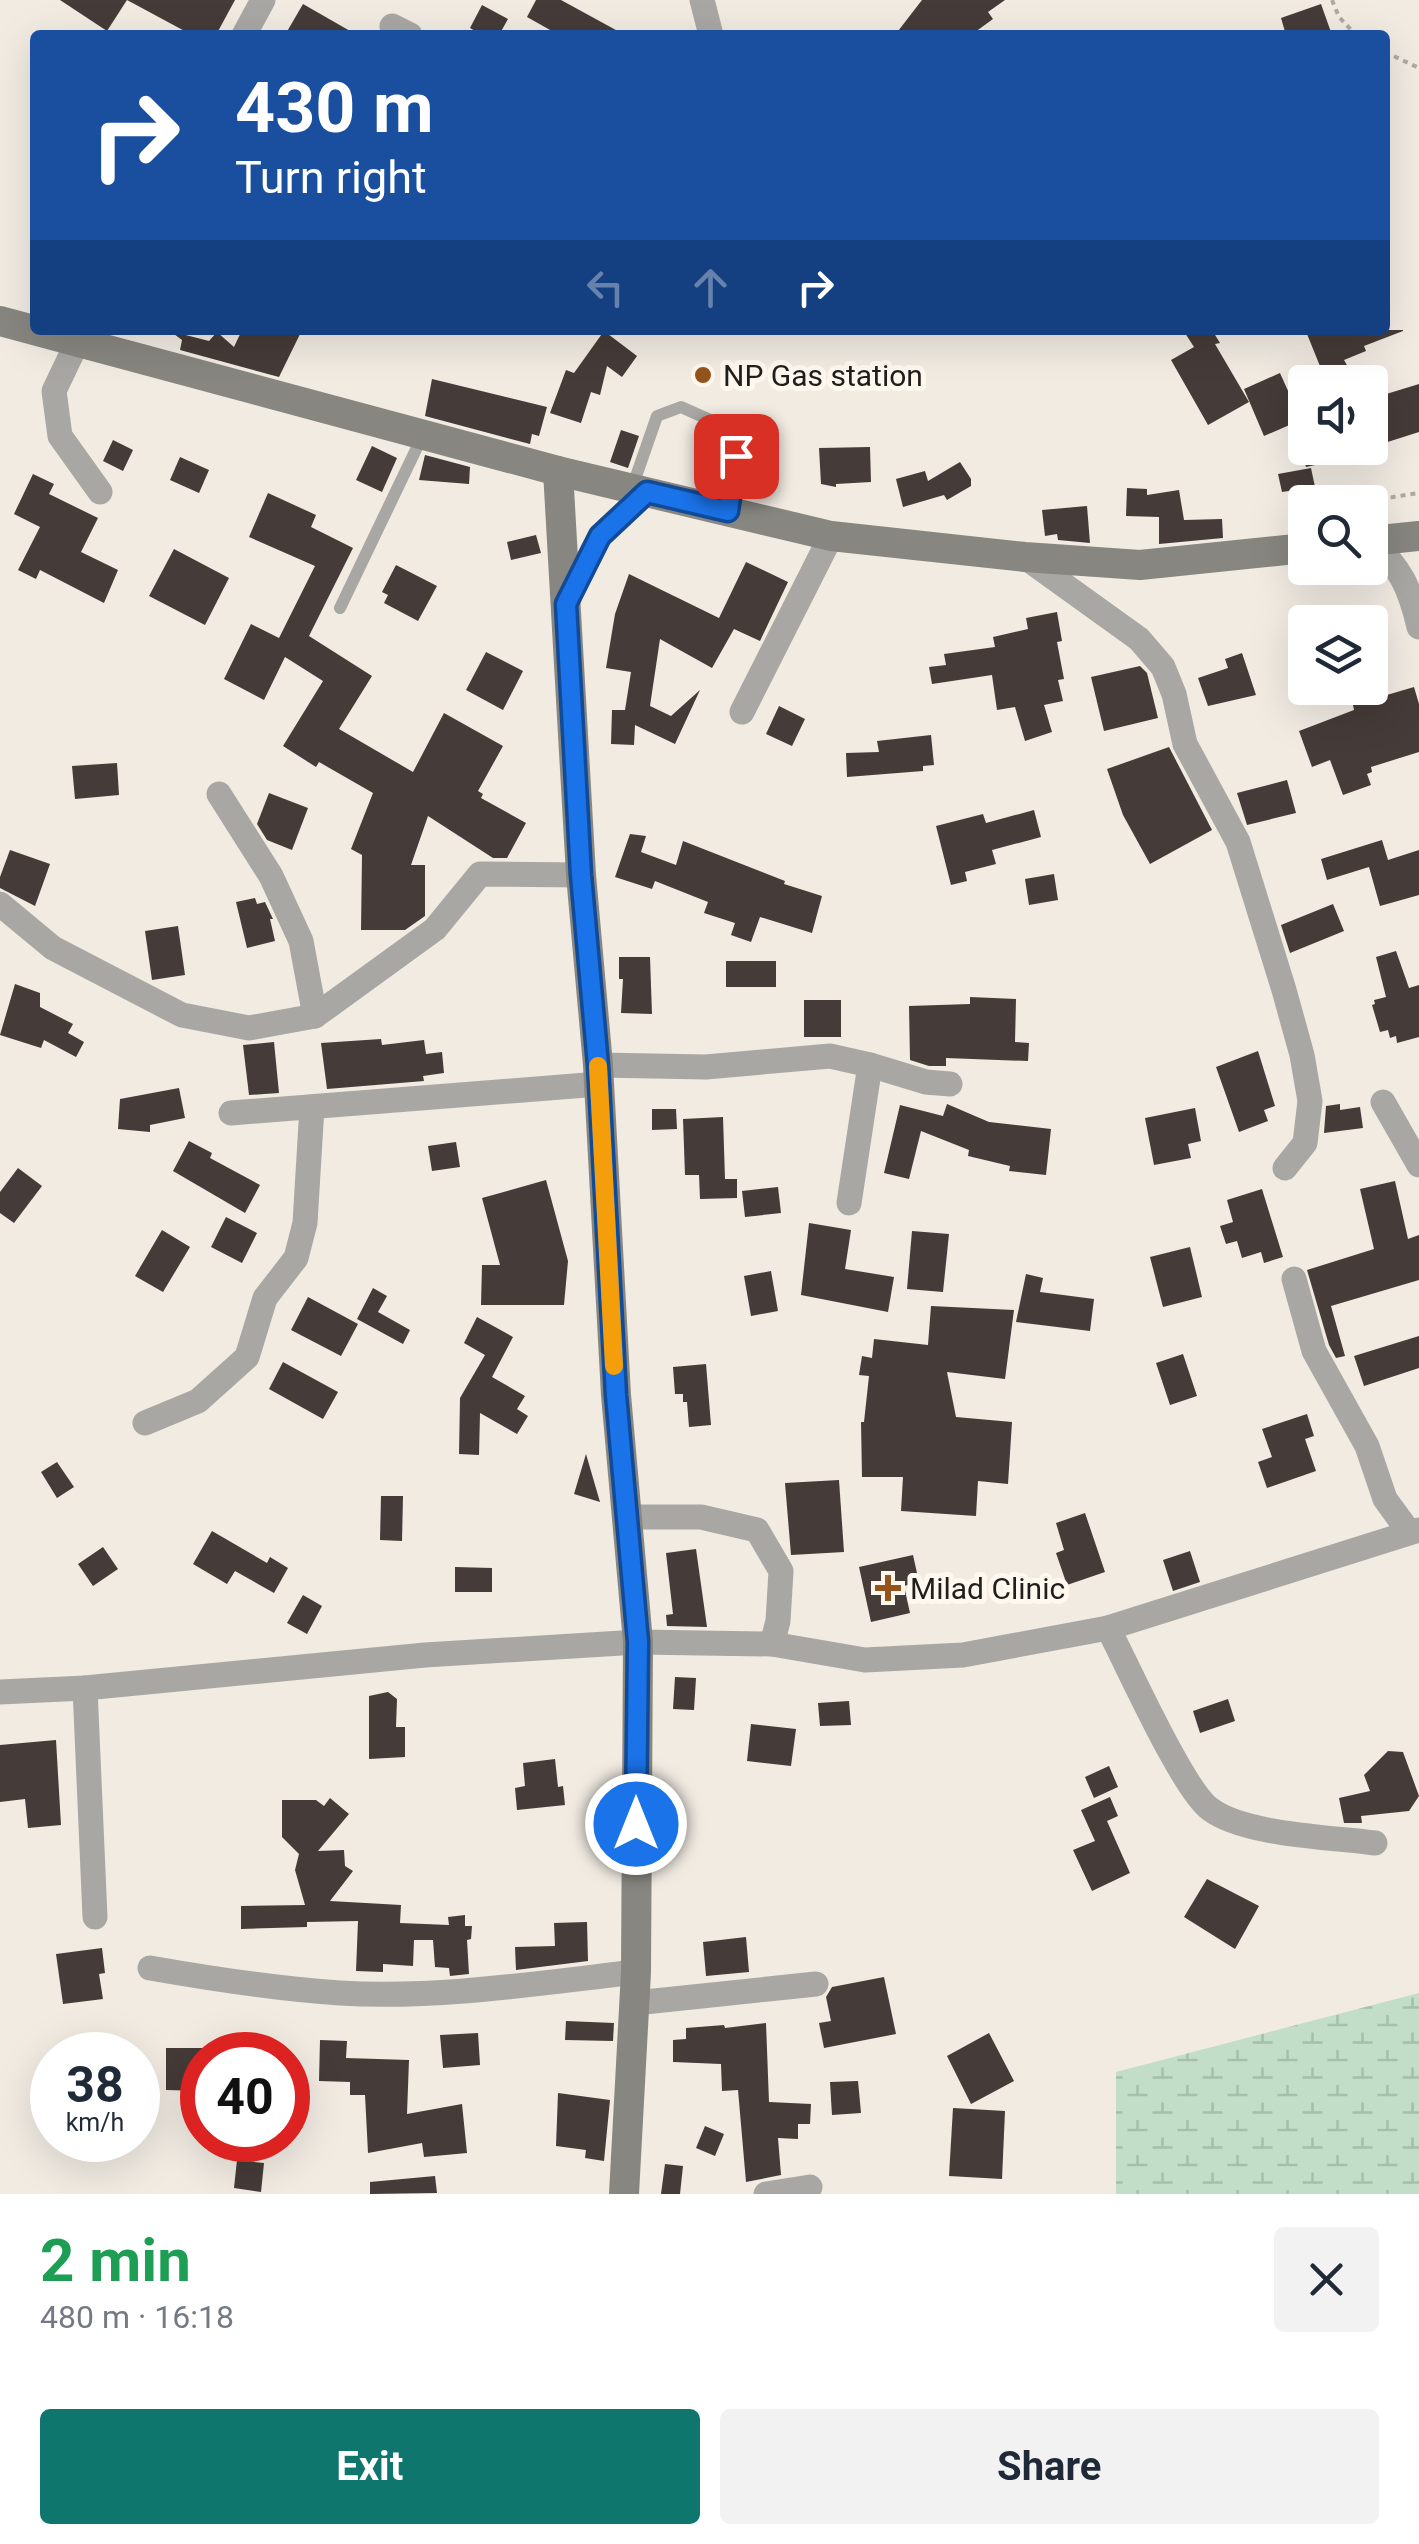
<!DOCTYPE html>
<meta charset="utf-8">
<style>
body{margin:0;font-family:Roboto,sans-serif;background:#f2f2f3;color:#1f2937;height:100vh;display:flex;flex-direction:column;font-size:38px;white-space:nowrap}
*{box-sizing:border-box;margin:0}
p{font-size:32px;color:#747a83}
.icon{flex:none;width:55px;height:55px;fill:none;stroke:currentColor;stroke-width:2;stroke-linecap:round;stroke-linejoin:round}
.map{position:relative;height:2194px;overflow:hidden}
.panel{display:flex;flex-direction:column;background:#fff;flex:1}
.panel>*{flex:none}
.hud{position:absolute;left:30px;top:30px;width:1360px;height:305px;border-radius:10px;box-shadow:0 10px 40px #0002;background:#1a4fa0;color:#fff;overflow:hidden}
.buttons{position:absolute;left:1288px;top:365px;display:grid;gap:20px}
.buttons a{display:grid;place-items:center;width:100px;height:100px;border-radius:10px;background:#fff;box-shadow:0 10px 40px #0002;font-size:50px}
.speed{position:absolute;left:30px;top:2032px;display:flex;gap:20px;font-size:50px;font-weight:700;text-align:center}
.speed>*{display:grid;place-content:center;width:130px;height:130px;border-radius:50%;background:#fff;box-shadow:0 10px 40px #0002;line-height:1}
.speed small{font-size:25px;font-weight:400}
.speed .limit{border:15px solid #d22;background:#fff;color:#111}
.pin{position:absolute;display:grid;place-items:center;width:85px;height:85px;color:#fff;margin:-42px;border-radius:20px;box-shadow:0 5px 15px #0006}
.me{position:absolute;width:110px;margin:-55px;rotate:0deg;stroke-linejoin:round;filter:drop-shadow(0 0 8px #0008)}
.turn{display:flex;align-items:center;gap:35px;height:210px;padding:0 40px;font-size:45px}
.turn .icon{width:130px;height:130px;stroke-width:2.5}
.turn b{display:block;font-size:70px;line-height:85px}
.lanes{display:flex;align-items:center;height:95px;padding:0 40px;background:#0003;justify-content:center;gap:50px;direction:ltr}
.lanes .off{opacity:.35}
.round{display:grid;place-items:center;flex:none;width:105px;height:105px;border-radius:10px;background:#f2f2f3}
.summary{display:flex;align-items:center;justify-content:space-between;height:170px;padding:0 40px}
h1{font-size:60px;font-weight:700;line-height:75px;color:#1e9e55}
.cta{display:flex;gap:20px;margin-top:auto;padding:20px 40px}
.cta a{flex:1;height:115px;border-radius:10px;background:#0f766e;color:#fff;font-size:40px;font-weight:700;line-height:115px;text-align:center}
.cta a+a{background:#f2f2f3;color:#1f2937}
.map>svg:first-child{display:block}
.wetland{fill:url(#wetland-marsh)}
.building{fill:#453b38}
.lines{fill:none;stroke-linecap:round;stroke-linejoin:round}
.path{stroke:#aeaaa2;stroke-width:4;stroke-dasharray:5 5;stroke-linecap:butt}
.lane{stroke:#a9a7a3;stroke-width:12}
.street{stroke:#a9a7a3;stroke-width:25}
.secondary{stroke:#888680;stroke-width:30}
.route-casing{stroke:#114b97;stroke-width:25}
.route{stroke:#1a73e8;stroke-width:18}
.slow{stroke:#f59e0b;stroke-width:18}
.poi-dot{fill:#94541c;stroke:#fff8ef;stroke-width:4}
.labels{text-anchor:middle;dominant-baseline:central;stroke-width:10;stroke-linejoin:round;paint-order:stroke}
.poi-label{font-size:30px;fill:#211f1b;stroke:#fff8ef;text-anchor:start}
</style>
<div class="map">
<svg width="1419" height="2194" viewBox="0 0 1419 2194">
<defs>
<pattern id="wetland-marsh" width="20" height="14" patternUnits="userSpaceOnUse" patternTransform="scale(2.5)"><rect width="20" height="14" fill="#c2dec9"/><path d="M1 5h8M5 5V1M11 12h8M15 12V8" fill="none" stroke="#a6beac"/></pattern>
</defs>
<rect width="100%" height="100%" fill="#f1ebe2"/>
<!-- wetland -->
<path class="wetland" d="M1419,1993V2194H1116V2072Z"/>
<!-- building -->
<g class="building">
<path d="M60,0H127L107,31Z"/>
<path d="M127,0H235L216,35H192Z"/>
<path d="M536,0H561L625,35H559L527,17Z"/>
<path d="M922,0H1005L988,12L993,19L971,35H895Z"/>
<path d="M303,4L357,35H285Z"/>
<path d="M1321,4L1332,35H1286L1281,18Z"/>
<path d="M482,5L508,19L499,35H482L470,28Z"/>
<path d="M242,330H302L279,377L180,350L182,340L170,331L209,341L217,332L234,347Z"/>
<path d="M1183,330H1212L1220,343L1215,344L1249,402L1208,425L1171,360L1194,347Z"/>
<path d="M1318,330H1403V331L1364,346L1366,351L1344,360L1348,367L1324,376L1307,334Z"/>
<path d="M604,331L637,356L622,377L607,366L600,395L591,392L581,423L550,413L566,370L574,373Z"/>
<path d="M1280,373L1301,420L1264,436L1244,389Z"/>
<path d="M432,379L547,407L539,436L532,434L530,444L425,416Z"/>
<path d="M1419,384V432L1375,446L1370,428V399Z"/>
<path d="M621,430L639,436L628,468L610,462Z"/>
<path d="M113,440L133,450L123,471L103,461Z"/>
<path d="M372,446L397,458L382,492L356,480Z"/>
<path d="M870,447L871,482L836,484V487L821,484L819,448Z"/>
<path d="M1301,448H1359L1360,455L1306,467Z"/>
<path d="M425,455L470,467L469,484L419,480Z"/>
<path d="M180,457L209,470L199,493L170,480Z"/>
<path d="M960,462L971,479V486L947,500L944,495L903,507L896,479L925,471L928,481Z"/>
<path d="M1311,468L1315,487L1282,492L1278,474Z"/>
<path d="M33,474L54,484L49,494L98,518L81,552L118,570L104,603L40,570L36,579L18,570L40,527L14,514Z"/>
<path d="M1127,488L1147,489V495L1179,490L1184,520L1222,519L1223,538L1159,544V517L1126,516Z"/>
<path d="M268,493L316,515L311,527L353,548L309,636L372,676L339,729L413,772L444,713L503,746L478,791L483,794L481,798L526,823L507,858H493L428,816L411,865H425V916L405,930H361L362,855L351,849L373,793L319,762L316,767L283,746L323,681L285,657L264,700L224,679L251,624L279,638L315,566L249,537Z"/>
<path d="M1087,506L1090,543L1058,540L1057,534L1045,536L1042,510Z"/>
<path d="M536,535L541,553L511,560L507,542Z"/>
<path d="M174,549L229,578L205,625L149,596Z"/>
<path d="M746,562L788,582L760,641L734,629L712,668L660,639L650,706L671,716L700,690L675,744L635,725L634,745L611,744L612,710H625L631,672L606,668L615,614L629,574L719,618Z"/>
<path d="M396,565L437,586L418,621L384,603L388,595L382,592Z"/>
<path d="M1057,612L1062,641L1057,642L1064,679L1058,680L1063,701L1044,705L1052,732L1025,741L1015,707L997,710L992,675L932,684L929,667L946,665L944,654L995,647L993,637L1028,629L1026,618Z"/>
<path d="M486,652L523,671L503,710L466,690Z"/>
<path d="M1242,653L1256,695L1208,706L1198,678L1228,668L1225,659Z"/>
<path d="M1140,666L1147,673L1158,718L1104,731L1091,677Z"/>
<path d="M1414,687L1419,704V752L1371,767L1372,772L1367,774L1371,785L1343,795L1330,760L1312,767L1299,731L1354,710L1353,705Z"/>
<path d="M779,706L805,719L792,746L766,734Z"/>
<path d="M931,735L934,765L923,766V771L847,777L846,753L879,752L877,741Z"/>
<path d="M1169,747L1212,830L1150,864L1123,815L1107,769Z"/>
<path d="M117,763L119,795L75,799L72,766Z"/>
<path d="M1287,780L1296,813L1247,825L1237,793Z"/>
<path d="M269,793L308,808L292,850L267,840L257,824Z"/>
<path d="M1034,810L1041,837L992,850L996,864L965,872L967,881L951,885L936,826L983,814L986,823Z"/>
<path d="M630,834L646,836L641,852L676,865L683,841L785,881L784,884L822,896L812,933L760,917L751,942L731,935L735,923L704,913L708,902L655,881L652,889L615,877Z"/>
<path d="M1382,840L1388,860L1419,850V895L1380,906L1369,867L1327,880L1321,859Z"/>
<path d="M10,850L50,864L35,906L0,888V877Z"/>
<path d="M1054,874L1058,900L1029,905L1025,879Z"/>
<path d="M255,898L257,904L265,902L273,919H270L275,941L247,948L236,902Z"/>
<path d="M1333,904L1344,931L1290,953L1281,925Z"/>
<path d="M178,926L185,975L152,980L145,931Z"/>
<path d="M1396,951L1409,988L1419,985V1037L1397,1043L1396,1036L1390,1038L1388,1030L1380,1032L1372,1005L1375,1004L1374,1000L1386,997L1376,957Z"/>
<path d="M619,957H650L652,1014L621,1013L623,979H619Z"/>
<rect x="726" y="961" width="50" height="26"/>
<path d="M15,984L40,993V1007L73,1024L68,1033L84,1042L76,1057L44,1040L41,1048L0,1035Z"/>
<path d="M970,997L1016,999L1015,1042L1029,1043L1028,1061L946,1058V1066H929L910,1060L909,1006L970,1004Z"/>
<rect x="804" y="1000" width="37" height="37"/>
<path d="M381,1039L382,1045L424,1040L426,1054L442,1052L444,1073L423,1076L424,1081L327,1089L321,1043Z"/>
<path d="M274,1042L279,1093L249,1095L243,1045Z"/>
<path d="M1258,1051L1275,1106L1264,1110L1268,1121L1239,1132L1216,1067Z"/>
<path d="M179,1088L185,1118L150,1125V1132L118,1129L120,1099Z"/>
<path d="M947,1104L989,1122L1051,1129L1046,1175L1009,1171L1010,1166L968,1156L969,1150L921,1131L909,1179L884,1173L900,1105L943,1116Z"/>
<path d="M1340,1104V1110L1360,1107L1363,1128L1324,1133L1326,1106Z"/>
<path d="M1195,1108L1201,1141L1188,1144L1191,1158L1154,1165L1145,1118Z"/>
<path d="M652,1109H676L677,1129L652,1130Z"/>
<path d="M723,1117L725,1179H737V1198L700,1199L699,1175H685L683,1119Z"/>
<path d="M189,1141L212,1153L210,1158L260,1185L245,1213L173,1171Z"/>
<path d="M456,1142L460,1167L432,1171L428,1146Z"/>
<path d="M18,1168L42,1186L14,1223L0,1213V1192Z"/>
<path d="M546,1180L568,1261L564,1305H481L482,1265H500L482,1198Z"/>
<path d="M1395,1181L1408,1239L1419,1235V1280L1331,1306L1345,1356L1336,1358L1329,1345L1307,1270L1374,1249L1360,1189Z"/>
<path d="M778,1187L781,1213L745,1217L742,1191Z"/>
<path d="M1262,1189L1283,1257L1264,1263L1261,1252L1242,1258L1237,1241L1226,1244L1220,1226L1233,1222L1227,1200Z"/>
<path d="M226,1217L257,1233L242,1263L211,1247Z"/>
<path d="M809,1223L851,1230L845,1269L894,1277L888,1312L801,1295Z"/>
<path d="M162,1230L190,1247L163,1292L135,1276Z"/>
<path d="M912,1231L949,1234L943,1292L907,1289Z"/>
<path d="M1190,1247L1202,1297L1163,1307L1150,1257Z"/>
<path d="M771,1271L778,1311L751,1316L744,1276Z"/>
<path d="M1026,1274L1043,1278L1040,1292L1094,1299L1090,1331L1016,1322Z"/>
<path d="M373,1288L387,1296L378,1312L410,1330L403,1344L357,1319Z"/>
<path d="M308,1297L358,1324L341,1356L291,1330Z"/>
<path d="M931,1306L1014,1310L1005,1379L947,1372L956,1417L1012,1422L1008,1484L978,1481L976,1516L901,1511L903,1477H862L861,1422H864L869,1376L859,1375L862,1356L872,1358L874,1339L928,1345Z"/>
<path d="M477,1317L513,1337L492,1377L525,1396L517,1409L528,1416L517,1434L480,1413L479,1455L459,1454L460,1398L485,1355L464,1343Z"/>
<path d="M1419,1336V1368L1364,1386L1354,1356Z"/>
<path d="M1183,1354L1197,1396L1170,1405L1156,1363Z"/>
<path d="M283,1362L338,1392L323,1419L269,1389Z"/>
<path d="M706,1364L711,1425L689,1427L687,1402H683V1394H675L673,1367Z"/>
<path d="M1307,1414L1314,1436L1305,1439L1316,1471L1267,1488L1258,1462L1272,1457L1262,1429Z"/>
<path d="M586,1454L600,1502L574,1494Z"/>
<path d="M57,1462L74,1487L57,1498L41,1472Z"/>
<path d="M839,1480L844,1552L791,1555L785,1483Z"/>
<path d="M381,1496H403L402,1541L380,1540Z"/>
<path d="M1085,1513L1105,1572L1067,1585L1056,1553L1064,1550L1056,1523Z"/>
<path d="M212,1531L267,1563L270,1557L288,1568L274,1593L235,1571L227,1584L193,1564Z"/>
<path d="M103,1547L118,1569L93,1586L78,1564Z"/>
<path d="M696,1549L707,1627L667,1626L666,1615L673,1614L666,1553Z"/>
<path d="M1190,1551L1200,1582L1173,1591L1163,1560Z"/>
<path d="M913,1555L919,1582L904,1586L910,1613L871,1622L859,1567Z"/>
<path d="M455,1567L492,1568V1592H455Z"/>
<path d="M303,1595L322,1606L307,1634L287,1623Z"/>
<path d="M675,1677L696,1678L694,1710L673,1709Z"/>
<path d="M388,1692L397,1699L396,1727H405V1757L369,1759V1696Z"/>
<path d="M1228,1699L1235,1721L1200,1733L1193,1711Z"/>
<path d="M849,1701L851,1725L820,1726L818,1703Z"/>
<path d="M751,1724L796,1729L791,1766L747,1761Z"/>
<path d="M56,1740L61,1825L28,1828L25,1799L0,1802V1745Z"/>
<path d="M1388,1751L1403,1752L1419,1796L1409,1811L1361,1816L1362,1823H1344L1339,1798L1370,1791L1364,1775Z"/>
<path d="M555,1759L558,1787L563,1786L565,1805L517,1810L515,1788L525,1786L523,1763Z"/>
<path d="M1109,1766L1118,1787L1094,1798L1085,1777Z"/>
<path d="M1110,1797L1118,1816L1107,1821L1130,1873L1092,1891L1073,1850L1095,1841L1081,1810Z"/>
<path d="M330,1798L349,1814L318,1851L344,1850L345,1866L353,1871L330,1901L401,1905L400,1923L449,1925L448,1917L465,1915V1926H472L471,1939L467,1940L469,1974L450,1976L449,1968L435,1967L433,1940H414L413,1966L383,1964V1972L356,1971L358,1921L307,1922V1927L241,1929V1906L305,1905L295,1870L299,1854L282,1837V1800H316L324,1806Z"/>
<path d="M1207,1879L1259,1906L1235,1949L1184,1917Z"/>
<path d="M587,1922L588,1961L516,1970L515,1947L555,1946L554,1923Z"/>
<path d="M746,1937L749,1972L706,1976L703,1942Z"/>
<path d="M102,1948L105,1973L99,1974L103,1999L63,2004L56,1954Z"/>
<path d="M884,1977L896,2034L824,2048L819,2023L831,2021L826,1997L832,1987Z"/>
<path d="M566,2021L614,2023L613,2041L565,2040Z"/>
<path d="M766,2023L769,2102L811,2104L810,2124H798V2139L778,2138L781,2175L746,2182L738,2090L722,2091L721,2064L673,2062V2040L686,2039V2028L724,2025L725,2028Z"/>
<path d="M478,2033L480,2065L443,2068L440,2035Z"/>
<path d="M989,2033L1014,2081L971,2104L947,2056Z"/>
<path d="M320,2040L347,2041L346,2058L409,2060L407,2114L462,2104L467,2153L424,2157L422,2143L368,2153L365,2095H350V2082L319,2081Z"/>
<path d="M166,2048H202V2091L166,2090Z"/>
<path d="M858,2081L861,2113L832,2115L830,2082Z"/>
<path d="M558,2093L610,2100L604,2161L585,2158L586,2150L556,2146Z"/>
<path d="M953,2108L1005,2111L1002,2179L949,2176Z"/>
<path d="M705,2126L724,2134L715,2156L696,2148Z"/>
<path d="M237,2160L264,2163L261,2192L234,2188Z"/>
<path d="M665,2164L683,2166L680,2194H661Z"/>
<path d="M435,2176L437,2193L370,2194V2182Z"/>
</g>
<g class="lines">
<!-- path -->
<g class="path">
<path d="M1332,0L1339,17L1356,35"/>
<path d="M1385,52L1419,68"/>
<path d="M1361,502L1419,493"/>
</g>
<!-- lane -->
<g class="lane">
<path d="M632,488L657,416L681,407L735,431L736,456L729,511"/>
<path d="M340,608L422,437"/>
</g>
<!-- street -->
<g class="street">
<path d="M702,0L711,35"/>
<path d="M392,26L410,35"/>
<path d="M244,35L263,0"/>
<path d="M83,330L54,391L60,436L100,492"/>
<path d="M1371,541C1401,568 1410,588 1419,627"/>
<path d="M1025,557L1139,639L1163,667L1174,694L1185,744L1238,842L1284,990L1302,1055L1310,1101L1305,1143L1285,1168"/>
<path d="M565,604L600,536L647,492"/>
<path d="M742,712L831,536"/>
<path d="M219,794L271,876L301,941L315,1016"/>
<path d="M0,904L53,948L182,1015L249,1028L315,1016L435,929L480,874L581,875"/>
<path d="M598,1065L706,1067L830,1056L870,1065L849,1203"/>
<path d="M870,1065L926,1082L950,1084"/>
<path d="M1383,1102L1419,1165"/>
<path d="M231,1113L599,1084"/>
<path d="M1294,1279L1314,1351L1367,1446L1385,1499L1409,1532"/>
<path d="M145,1423L198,1401L247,1357L265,1298L296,1258L305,1223L312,1107"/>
<path d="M629,1517H701L757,1530L781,1571L778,1621L772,1644"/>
<path d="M1108,1628C1127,1664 1183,1790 1210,1809C1244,1835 1331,1837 1375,1843"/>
<path d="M85,1688L95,1917"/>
<path d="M0,1692L85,1688L425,1655L638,1642L772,1644L865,1660L963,1655L1108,1628L1419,1530"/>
<path d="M150,1968C213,1979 276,1989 340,1993C436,1999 540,1983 636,1972"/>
<path d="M635,2003L816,1984"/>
<path d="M766,2194L810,2187"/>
</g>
<!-- secondary -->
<g class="secondary">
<path d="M0,321L558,471L831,536L1025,557L1140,565L1305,548"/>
<path d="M558,471L581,875L598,1065L616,1395L638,1642L636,1972L624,2194"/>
<path d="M1370,541L1419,536"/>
</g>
</g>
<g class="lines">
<defs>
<path id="route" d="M636,1824L638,1642L616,1395L598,1065L581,875L566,604L600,536L647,492L728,511L736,456"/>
</defs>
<!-- route casing -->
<use href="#route" class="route-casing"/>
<!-- route -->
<use href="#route" class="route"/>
<!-- slow -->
<path class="slow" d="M598,1066L614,1366"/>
</g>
<!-- markers -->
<g class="poi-dot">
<circle cx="703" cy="375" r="10"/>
<path d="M883 1573h10v10h10v10h-10v10h-10v-10h-10v-10h10z"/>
</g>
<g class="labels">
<!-- poi labels -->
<g class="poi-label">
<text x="723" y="375">NP Gas station</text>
<text x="910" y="1588">Milad Clinic</text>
</g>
</g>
</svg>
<div class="buttons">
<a><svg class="icon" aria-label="sound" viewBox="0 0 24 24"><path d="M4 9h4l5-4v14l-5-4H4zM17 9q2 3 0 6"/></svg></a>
<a><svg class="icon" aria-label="search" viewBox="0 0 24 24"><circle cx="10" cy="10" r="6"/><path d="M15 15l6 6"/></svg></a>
<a><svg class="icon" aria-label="layers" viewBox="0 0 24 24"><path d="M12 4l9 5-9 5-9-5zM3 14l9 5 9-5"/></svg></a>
</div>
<div class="speed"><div>38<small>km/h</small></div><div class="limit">40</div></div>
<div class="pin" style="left:736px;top:456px;background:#d93025"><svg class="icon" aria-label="arrive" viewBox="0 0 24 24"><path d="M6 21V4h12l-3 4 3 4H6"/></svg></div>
<svg class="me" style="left:636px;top:1824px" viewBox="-20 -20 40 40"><circle r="17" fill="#1a73e8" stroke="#fff" stroke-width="3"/><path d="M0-11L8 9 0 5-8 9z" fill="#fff"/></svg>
<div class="hud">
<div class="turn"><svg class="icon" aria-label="right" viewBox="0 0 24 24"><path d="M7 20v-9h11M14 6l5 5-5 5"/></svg><div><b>430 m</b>Turn right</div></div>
<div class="lanes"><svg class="icon off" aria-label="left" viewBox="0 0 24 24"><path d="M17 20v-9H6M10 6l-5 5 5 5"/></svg><svg class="icon off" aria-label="ahead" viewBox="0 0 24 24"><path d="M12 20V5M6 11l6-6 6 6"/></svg><svg class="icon" aria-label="right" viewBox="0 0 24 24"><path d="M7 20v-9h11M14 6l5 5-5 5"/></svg></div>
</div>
</div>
<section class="panel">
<div class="summary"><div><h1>2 min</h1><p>480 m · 16:18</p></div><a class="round"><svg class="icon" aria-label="close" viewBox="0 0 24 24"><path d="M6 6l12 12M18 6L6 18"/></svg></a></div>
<div class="cta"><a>Exit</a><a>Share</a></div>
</section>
